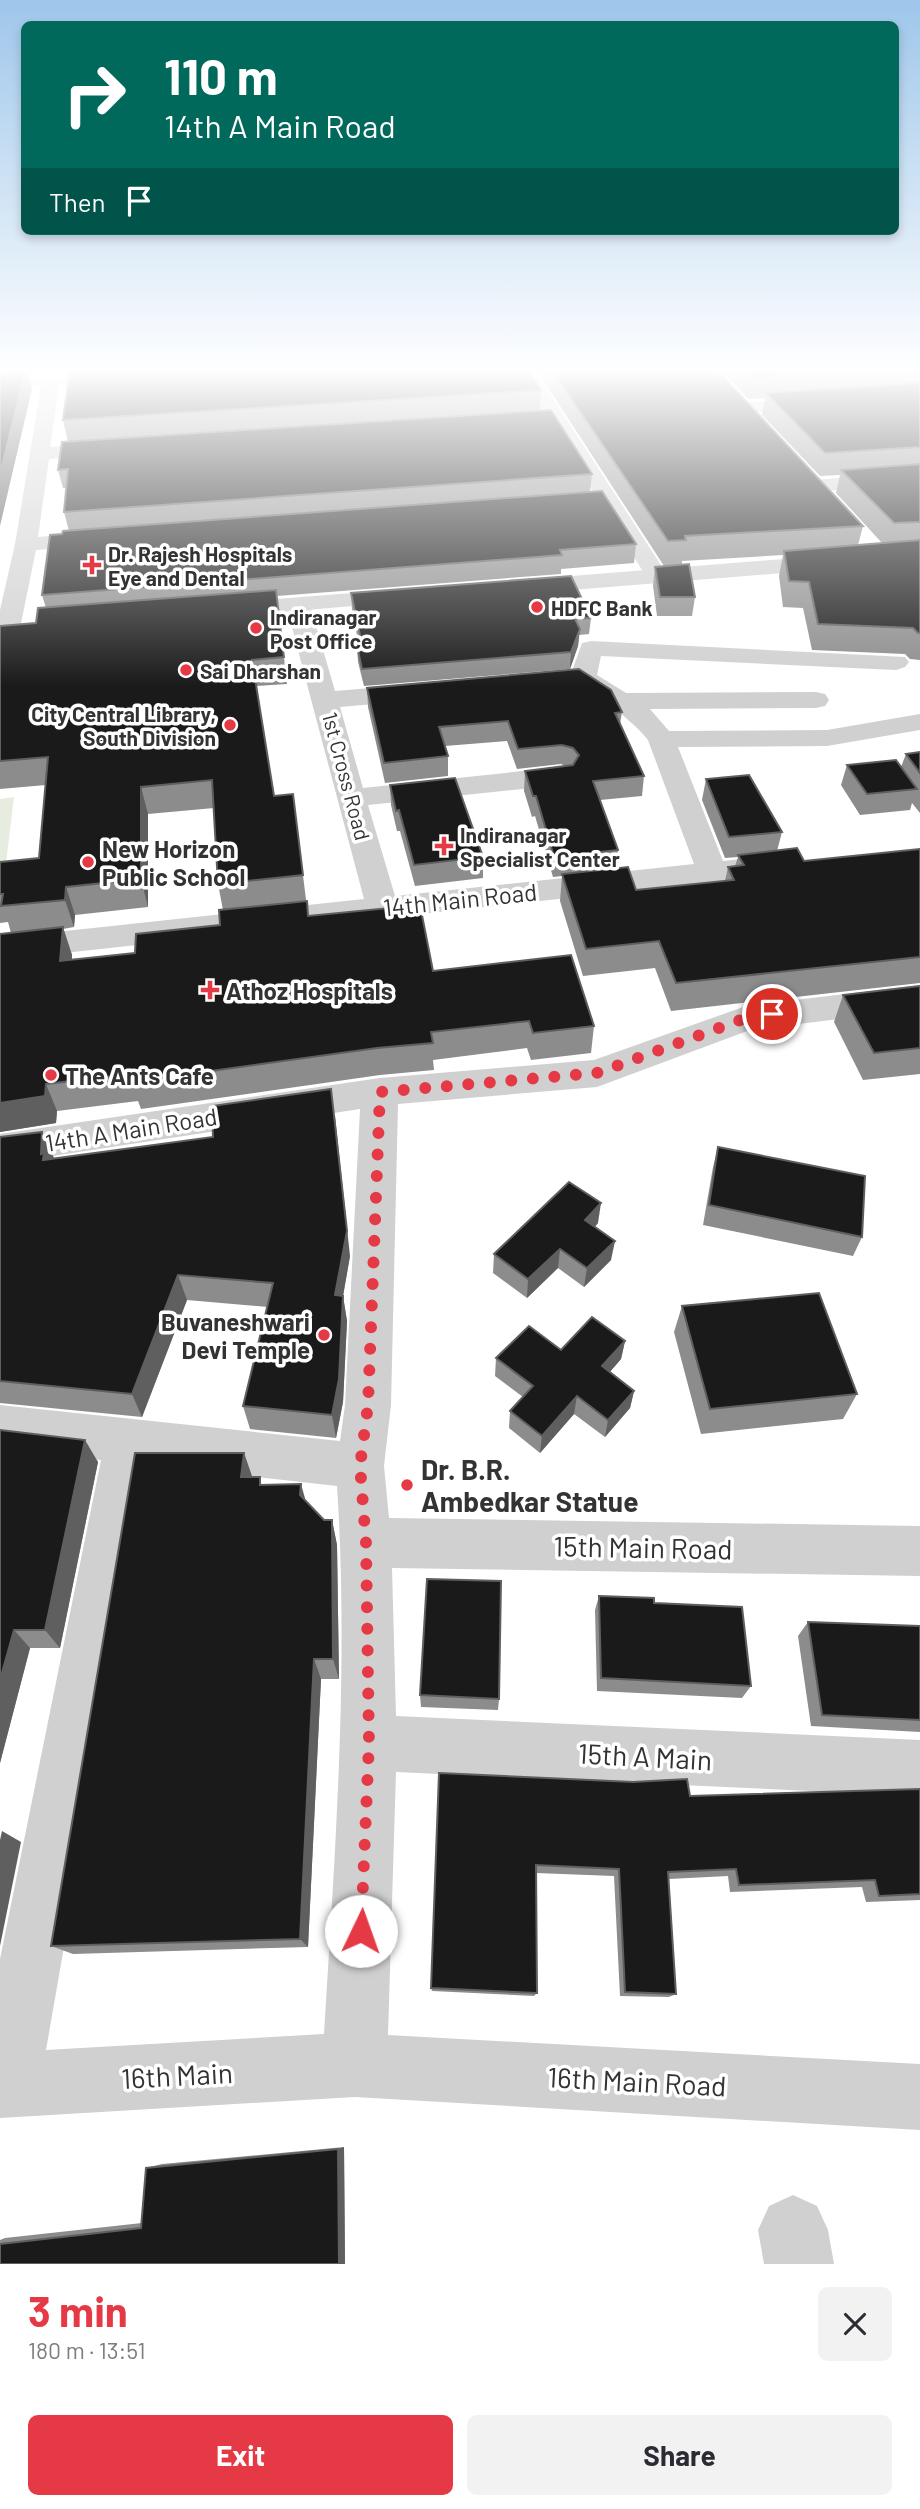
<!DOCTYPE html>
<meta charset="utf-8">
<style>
body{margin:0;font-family:Barlow,sans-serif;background:#f2f2f3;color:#2b2b33;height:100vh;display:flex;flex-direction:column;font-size:26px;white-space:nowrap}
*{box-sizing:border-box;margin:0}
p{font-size:23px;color:#7c7c81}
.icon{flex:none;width:38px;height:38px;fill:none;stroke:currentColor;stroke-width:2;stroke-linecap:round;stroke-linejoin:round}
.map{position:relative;height:2264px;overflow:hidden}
.panel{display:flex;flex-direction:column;background:#fff;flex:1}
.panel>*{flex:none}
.hud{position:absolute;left:21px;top:21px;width:878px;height:214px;border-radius:10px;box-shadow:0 4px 10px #0003;background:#00695c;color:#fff;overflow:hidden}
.pin{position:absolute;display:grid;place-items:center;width:60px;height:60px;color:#fff;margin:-30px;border:4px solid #fff;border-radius:50%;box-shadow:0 2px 7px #0007}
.me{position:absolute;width:77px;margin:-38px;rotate:3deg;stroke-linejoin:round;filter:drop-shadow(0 0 5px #0008)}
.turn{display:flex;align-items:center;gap:24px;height:147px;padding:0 28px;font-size:32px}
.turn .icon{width:91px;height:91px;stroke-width:2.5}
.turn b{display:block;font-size:49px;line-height:60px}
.then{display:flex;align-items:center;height:66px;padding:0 28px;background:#0003;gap:14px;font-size:26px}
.round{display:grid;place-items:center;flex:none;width:74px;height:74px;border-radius:10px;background:#f2f2f3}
.overview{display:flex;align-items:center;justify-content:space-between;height:119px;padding:0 28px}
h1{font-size:42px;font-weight:700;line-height:52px;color:#e63946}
.action{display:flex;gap:14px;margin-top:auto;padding:14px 28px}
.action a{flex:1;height:80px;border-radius:10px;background:#e63946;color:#fff;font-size:28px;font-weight:700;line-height:80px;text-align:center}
.action a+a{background:#f2f2f3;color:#2b2b33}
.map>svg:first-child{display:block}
.green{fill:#e6ecdf}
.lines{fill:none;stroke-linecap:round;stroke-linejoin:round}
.minor{fill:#d0d0d0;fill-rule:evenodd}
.tertiary{fill:#d0d0d0;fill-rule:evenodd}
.wall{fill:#8c8c8c;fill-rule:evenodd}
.shaded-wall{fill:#5f5f5f}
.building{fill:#1a1a1a;stroke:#5f5f5f;stroke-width:2}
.route{stroke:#e63946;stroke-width:12;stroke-dasharray:0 21.6}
.poi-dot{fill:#e63946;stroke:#fff;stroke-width:2.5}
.labels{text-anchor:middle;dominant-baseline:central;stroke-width:7;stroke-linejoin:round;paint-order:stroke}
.far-poi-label{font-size:21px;font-weight:bold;fill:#333;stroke:#fff;text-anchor:start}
.far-street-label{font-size:21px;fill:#333;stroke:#fff}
.poi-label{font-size:24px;font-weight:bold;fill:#333;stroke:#fff;text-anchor:start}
.street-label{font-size:24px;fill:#333;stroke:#fff}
.near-poi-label{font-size:28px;font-weight:bold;fill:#333;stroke:#fff;text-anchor:start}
.near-street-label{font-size:28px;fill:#333;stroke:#fff}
</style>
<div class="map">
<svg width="920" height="2264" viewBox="0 0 920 2264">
<rect width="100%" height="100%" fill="#fff"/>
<!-- green -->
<path class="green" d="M14,797L3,888H0V799Z"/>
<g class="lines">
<!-- minor -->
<g class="minor">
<path d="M516,369H534L668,576L665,581H649Z"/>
<path d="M51,375L60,380L50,447L114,443L124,449L114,455L49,459L38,537L100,532L108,534L111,539L108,544L100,546L36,550L20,628L17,633H0V610L15,544L42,380Z"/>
<path d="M920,392V402L742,413L733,408L742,403Z"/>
<path d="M920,472V484L813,492L806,490L803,486L806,482L813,480Z"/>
<path d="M298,598L306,600L310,605L335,691L419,684L428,686L432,692L428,698L419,700L340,707L363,788L561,767L571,770L575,776L571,782L561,785L368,805L395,896L694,864L648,740C637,725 595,690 577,686C572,685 567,686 561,684L557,679L561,674L572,671L582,643L591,641L905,657L909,662L905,667L896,670L601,656L597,675L626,693L816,692L825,694L829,700L825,706L816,708L650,709L669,731L827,730L920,714V730L827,746L678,747L723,861L779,855L790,858L795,865L790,872L779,875L0,960V938L364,899L286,605L290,600Z"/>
<path d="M920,985V1009L750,1030L597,1087L398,1104L391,1405L384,1466L389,1518L920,1526V1576L392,1568L396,1716L920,1740V1796L396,1772L388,2035L920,2064V2130L355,2097L0,2118V1959L101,1460L0,1449V1405L340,1441L345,1405L360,1109L0,1164V1134L380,1078L594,1060L746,1006ZM148,1465L337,1486C349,1669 335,1852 324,2034L46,2050Z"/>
<path d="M793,2195L817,2206L828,2230L834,2264H764L758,2230L769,2206Z"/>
</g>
<!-- tertiary -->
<g class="tertiary">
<path d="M120,371L126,372L129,376L126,380L0,388V378Z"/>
<path d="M920,548V562L522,594L514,592L510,587L514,582L522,580Z"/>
<path d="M403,589L411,591L415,596L411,601L225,617L217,615L213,610L217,605L225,603Z"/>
</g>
</g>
<!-- wall -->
<g class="wall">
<path d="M536,369H716L863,526L858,545L882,543L836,493L840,475L820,476L762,415L765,398L748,399L720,369H920V660L910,659L905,654L812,650L803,608L783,607L779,576L783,555L682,561V564L664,566Z"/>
<path d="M541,390L540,410L592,474L590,492L636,544L634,563L561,569V574L277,596L287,684L256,686L274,796L293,794L308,916L433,971L594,1026L591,1053L531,1060L527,1048L433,1060L434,1070L380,1075L141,1109L138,1101L57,1111L56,1123L0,1132V934L11,933L8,922L0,923V862L39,858L46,785L0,789V626L36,623L46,608L42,595L62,534L69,531L64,512L66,488H63L58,470L68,442L63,420ZM214,808L218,884L223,910L220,925L135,953L72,959V955L63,929L74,927L75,915L148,907V814Z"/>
<path d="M655,567L695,597L692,616H657L653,586Z"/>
<path d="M351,593L591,618L589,634L579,635L578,646L570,669L364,686L358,662L357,646H359L352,610Z"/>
<path d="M367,688L622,712L620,724L644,776L642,796L600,800L618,850L616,868L636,890L725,881L728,867L735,866L738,857L725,858L702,800L706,779L782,832L777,851L804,861L920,849V983L671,1011L655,968L583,976L560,901L562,876L553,877L535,816L532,817L524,791L525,771L565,766L561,764L517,769L507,741L445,746L448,756V776L385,783L368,707Z"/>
<path d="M920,752V813L912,803L910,810L860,815L841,785L847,765L901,767L906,754Z"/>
<path d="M390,785L483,857V878L415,886L400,831H397L391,805Z"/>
<path d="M920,986V1074L863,1080L834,1022L843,995Z"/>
<path d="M0,1137L54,1158L350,1256L343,1296L347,1321L343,1402L336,1438L250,1429L243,1406L268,1307L187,1300L142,1417L0,1403Z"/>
<path d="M718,1147L862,1237L853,1256L703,1225L713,1167Z"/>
<path d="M598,1223L595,1227L611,1260L584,1287L558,1268L527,1298L493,1273L494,1254Z"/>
<path d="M682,1306L857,1394L843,1419L701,1434L674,1332Z"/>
<path d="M625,1341L621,1359L610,1372L634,1391L630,1408L605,1437L574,1414L540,1453L509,1428L510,1411L523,1397L495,1376L496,1358Z"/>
<path d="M0,1430L98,1462L60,1648H30L0,1763Z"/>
<path d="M244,1453L252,1477L263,1485L305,1500L324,1520H332L337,1545L339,1679H321L308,1947L73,1954L51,1946Z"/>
<path d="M599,1596L654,1603L751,1686L742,1698L597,1691L595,1610Z"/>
<path d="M808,1622L920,1626V1732L811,1726L798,1636Z"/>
<path d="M420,1695L499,1699L498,1710L421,1707Z"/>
<path d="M439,1773L690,1796L920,1789V1900L866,1902L862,1887L730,1892L728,1876L669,1879L676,1994L669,1997L620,1996L614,1876L536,1873L537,1993L534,1996L432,1991L431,1988Z"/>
<path d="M344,2147L345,2264H0V2240L5,2238L142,2223L146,2168L162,2164Z"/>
</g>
<!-- shaded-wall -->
<g class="shaded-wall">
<path d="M0,369H37L36,373L28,374L32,389L0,526Z"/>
<path d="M580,629L578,646L570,669L571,652Z"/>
<path d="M141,787L148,814V907L141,879Z"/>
<path d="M66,887L75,915L74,927L65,900Z"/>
<path d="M63,927L72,955L70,988L60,961Z"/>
<path d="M46,1084L57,1111L56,1123L0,1132V1103Z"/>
<path d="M335,1116L350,1256L343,1296L347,1321L343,1402L336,1438L332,1415Z"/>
<path d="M42,1132L54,1158L55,1180L41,1154Z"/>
<path d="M601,1203L598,1223L582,1240L585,1220Z"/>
<path d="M615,1241L611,1260L584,1287L587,1268Z"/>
<path d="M560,1249L558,1268L527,1298L528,1279Z"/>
<path d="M178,1275L187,1300L142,1417L132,1394Z"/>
<path d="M625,1341L621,1359L599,1384L602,1366Z"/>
<path d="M634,1391L630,1408L605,1437L608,1420Z"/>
<path d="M577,1396L574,1414L540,1453L542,1436Z"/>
<path d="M85,1440L98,1462L60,1648L45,1630Z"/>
<path d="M244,1453L253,1479L241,1477Z"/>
<path d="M301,1484L308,1509L300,1495Z"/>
<path d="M332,1520L337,1545L339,1679L333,1659Z"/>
<path d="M14,1630L30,1648L0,1763V1680Z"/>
<path d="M314,1659L321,1679L308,1947L300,1939Z"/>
<path d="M2,1831L21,1842L0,1946V1840Z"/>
<path d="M344,2147L345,2264H339L338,2149Z"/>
</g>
<!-- building -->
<g class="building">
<path d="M0,369H26L0,474Z"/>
<path d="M70,369H528L541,390L63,420Z"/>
<path d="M551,369H716L863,526L685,536L686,540L668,541Z"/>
<path d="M743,369H918L752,378Z"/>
<path d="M920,383V447L825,453L766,393Z"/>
<path d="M551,410L592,474L64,512L68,469L58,470L62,442Z"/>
<path d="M920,464V522L894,523L841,470Z"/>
<path d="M602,491L636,544L560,550L562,555L42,595L50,535L62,534L63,531Z"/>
<path d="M920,540V633H918L913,628L818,624L809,582L789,581L784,551Z"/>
<path d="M689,564L695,597H660L655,567Z"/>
<path d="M571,576L591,618L575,619L580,629L571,652L362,669L357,646L362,645L351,593Z"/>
<path d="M276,590L284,657L252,660L274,796L293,794L303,875L218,884L212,780L141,787V879L66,887L65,900L1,906L3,894H0V862L39,858L48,757L0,761V626L36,623L38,608Z"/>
<path d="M579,669L611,690L622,712L615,713L644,776L593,781L618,850L554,857L536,796H533L525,771L573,765L579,755L573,748L562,745L518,749L508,721L439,727L448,756L384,763L367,688Z"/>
<path d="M920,752V773L906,754Z"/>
<path d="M896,760L917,789L867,794L847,765Z"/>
<path d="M749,775L782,832L729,837L706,779Z"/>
<path d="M455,778L483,857L414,865L399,810L396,811L390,785Z"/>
<path d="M797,848L804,861L920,849V957L676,983L659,941L586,949L562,874L628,867L636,890L734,880L728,867L744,865L738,855Z"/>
<path d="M307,901L308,916L420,905L433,971L571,955L594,1026L533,1033L529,1021L431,1032L433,1043L377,1048L132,1082V1074L46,1084L45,1096L0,1103V934L63,927L60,961L135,953L136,934L220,925L219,910Z"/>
<path d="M920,986V1048L874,1053L843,995Z"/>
<path d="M331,1089L347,1231L335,1295L343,1296L339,1379L332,1415L243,1406L273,1283L178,1275L132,1394L0,1381V1137L42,1132L41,1154L44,1153L43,1160L213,1137L212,1106Z"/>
<path d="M718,1147L865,1176L862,1237L709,1205Z"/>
<path d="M569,1182L601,1203L585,1220L615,1241L587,1268L560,1249L528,1279L494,1254Z"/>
<path d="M819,1293L857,1394L710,1409L682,1306Z"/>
<path d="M592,1317L625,1341L602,1366L634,1391L608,1420L577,1396L542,1436L510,1411L533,1386L496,1358L529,1326L561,1350Z"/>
<path d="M0,1430L85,1440L45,1630H14L0,1680Z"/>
<path d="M135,1453H244L241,1477H260V1485L301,1484L300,1495L324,1520H332L333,1659H314L300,1939L51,1946Z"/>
<path d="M427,1579L501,1581L499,1699L420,1695Z"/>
<path d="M599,1596L654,1598V1603L742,1607L751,1686L601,1678Z"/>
<path d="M808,1622L920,1626V1720L822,1715Z"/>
<path d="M439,1773L633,1782L687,1779L690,1796L920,1789V1894L879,1896L875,1880L739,1885L736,1869L668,1872L676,1994L625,1992L619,1869L536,1865L537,1993L431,1988Z"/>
<path d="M338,2149L339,2264H0V2244L141,2228L146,2168Z"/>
</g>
<!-- sky -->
<linearGradient id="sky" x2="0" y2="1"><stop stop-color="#9ec6ea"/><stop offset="0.54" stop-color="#fff"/><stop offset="1" stop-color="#fff" stop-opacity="0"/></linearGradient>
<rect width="920" height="686" fill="url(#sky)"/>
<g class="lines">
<!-- route -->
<path class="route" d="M361,1931L369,1743L366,1543L360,1466L368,1405L380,1092L597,1073L746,1018L772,1014"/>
</g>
<!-- markers -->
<g class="poi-dot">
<path d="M88.5 554.5h7v7h7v7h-7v7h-7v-7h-7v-7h7z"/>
<circle cx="537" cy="607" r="7"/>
<circle cx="256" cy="628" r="7"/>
<circle cx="186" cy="670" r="7"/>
<circle cx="230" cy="725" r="7"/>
<path d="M440.5 835.5h7v7h7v7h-7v7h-7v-7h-7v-7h7z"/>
<circle cx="88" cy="862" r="7"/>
<path d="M206.5 979.5h7v7h7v7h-7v7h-7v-7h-7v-7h7z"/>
<circle cx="51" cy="1075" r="7"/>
<circle cx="324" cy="1335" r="7"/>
<circle cx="407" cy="1485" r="7"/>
</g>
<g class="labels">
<!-- far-poi labels -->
<g class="far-poi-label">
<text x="108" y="553">Dr. Rajesh Hospitals<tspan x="108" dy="24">Eye and Dental</tspan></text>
<text x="551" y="607">HDFC Bank</text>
<text x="270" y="616">Indiranagar<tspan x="270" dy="24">Post Office</tspan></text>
<text x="200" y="670">Sai Dharshan</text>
<text x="216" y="713" text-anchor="end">City Central Library,<tspan x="216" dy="24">South Division</tspan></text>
<text x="460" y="834">Indiranagar<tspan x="460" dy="24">Specialist Center</tspan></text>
</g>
<!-- far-street labels -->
<g class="far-street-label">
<text transform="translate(347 776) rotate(75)">1st Cross Road</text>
</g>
<!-- poi labels -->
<g class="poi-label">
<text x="102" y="848">New Horizon<tspan x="102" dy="28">Public School</tspan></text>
<text x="226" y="990">Athoz Hospitals</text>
<text x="65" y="1075">The Ants Cafe</text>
<text x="310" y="1321" text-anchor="end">Buvaneshwari<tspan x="310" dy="28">Devi Temple</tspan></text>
</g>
<!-- street labels -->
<g class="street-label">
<text transform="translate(460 899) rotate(-6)">14th Main Road</text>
<text transform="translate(131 1129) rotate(-9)">14th A Main Road</text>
</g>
<!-- near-poi labels -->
<g class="near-poi-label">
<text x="421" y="1469">Dr. B.R.<tspan x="421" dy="32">Ambedkar Statue</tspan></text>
</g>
<!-- near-street labels -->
<g class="near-street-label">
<text transform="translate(643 1547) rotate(1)">15th Main Road</text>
<text transform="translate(645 1756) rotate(3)">15th A Main</text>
<text transform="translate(177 2075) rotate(-3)">16th Main</text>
<text transform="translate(637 2081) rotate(3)">16th Main Road</text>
</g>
</g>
</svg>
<div class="pin" style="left:772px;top:1014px;background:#d93025"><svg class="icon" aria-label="arrive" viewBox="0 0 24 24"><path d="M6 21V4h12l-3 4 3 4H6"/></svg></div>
<svg class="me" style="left:361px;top:1931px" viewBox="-20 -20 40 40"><circle r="19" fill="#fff"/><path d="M0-13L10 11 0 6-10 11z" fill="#e63946"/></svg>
<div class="hud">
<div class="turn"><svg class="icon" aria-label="right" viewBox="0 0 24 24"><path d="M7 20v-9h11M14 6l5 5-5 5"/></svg><div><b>110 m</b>14th A Main Road</div></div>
<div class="then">Then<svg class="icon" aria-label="arrive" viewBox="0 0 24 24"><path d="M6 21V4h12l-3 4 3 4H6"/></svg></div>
</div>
</div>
<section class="panel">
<div class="overview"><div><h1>3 min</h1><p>180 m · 13:51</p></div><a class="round"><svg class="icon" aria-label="close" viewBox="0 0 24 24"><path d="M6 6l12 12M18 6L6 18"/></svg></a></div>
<div class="action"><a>Exit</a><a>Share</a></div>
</section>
